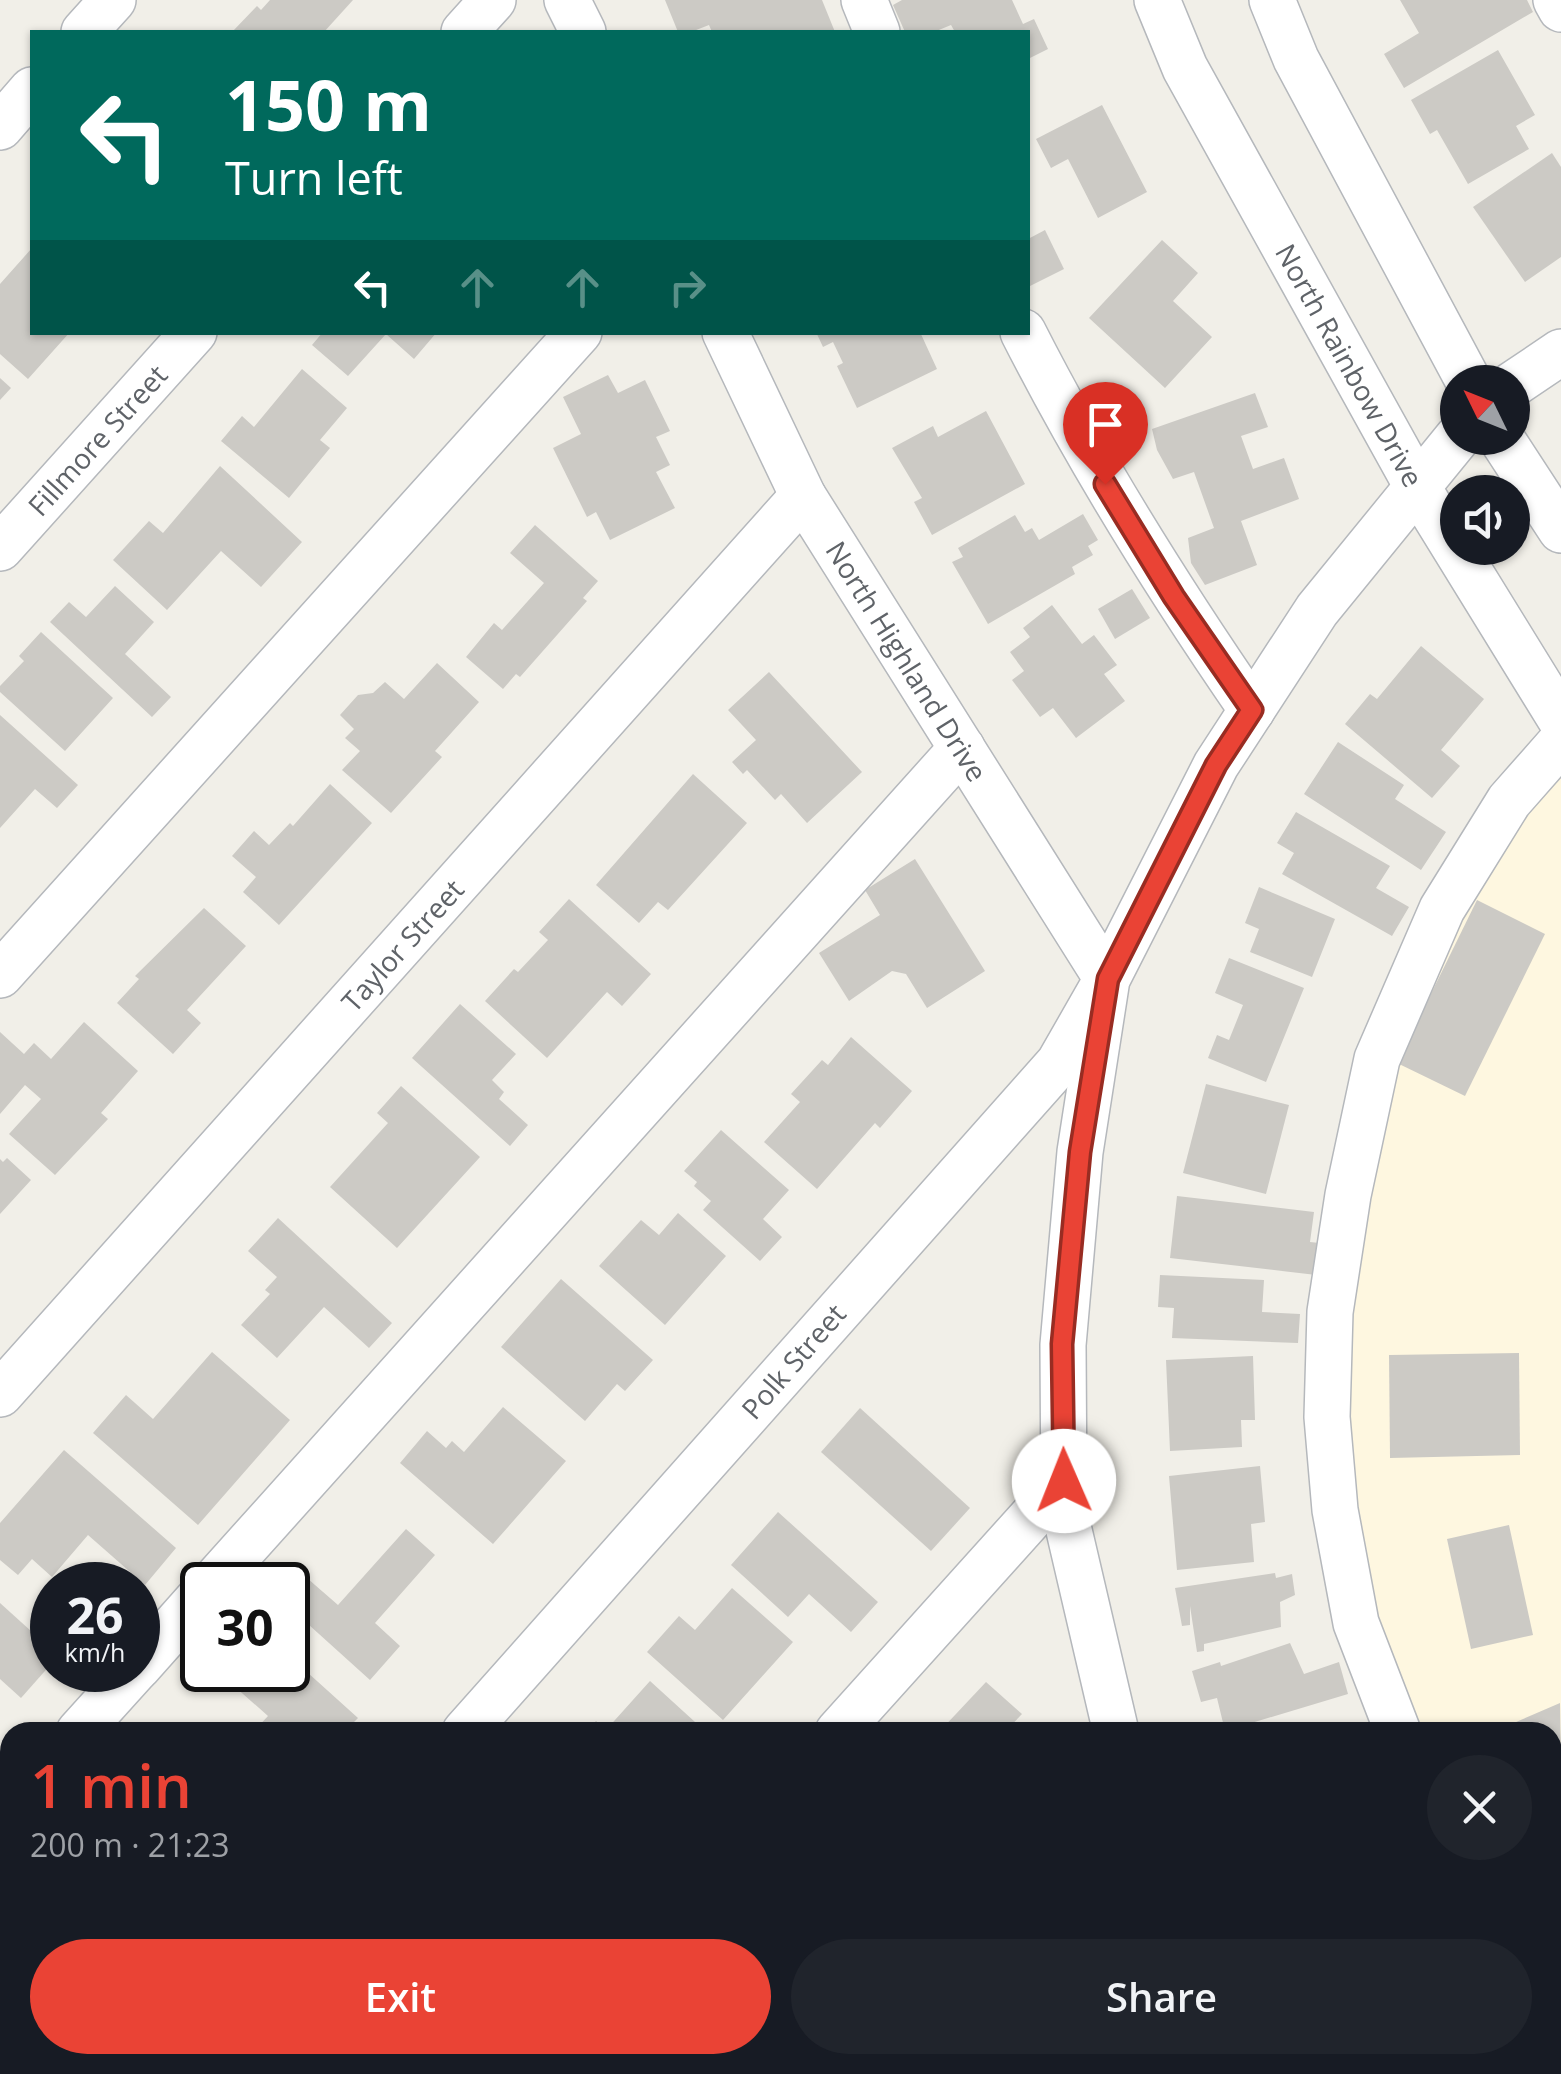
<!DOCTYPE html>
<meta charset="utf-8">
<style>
body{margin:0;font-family:"Open Sans",sans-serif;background:#20242c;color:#f1f3f6;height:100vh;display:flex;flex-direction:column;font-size:38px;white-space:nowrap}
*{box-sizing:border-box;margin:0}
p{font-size:32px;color:#9ea1a6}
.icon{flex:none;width:55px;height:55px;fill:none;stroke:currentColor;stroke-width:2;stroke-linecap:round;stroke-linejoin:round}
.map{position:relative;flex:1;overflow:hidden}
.panel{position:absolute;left:0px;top:1722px;width:1562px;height:352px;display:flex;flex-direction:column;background:#171b24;border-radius:30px 30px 0 0;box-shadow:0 2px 8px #0004}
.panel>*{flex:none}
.banner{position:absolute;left:30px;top:30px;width:1000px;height:305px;border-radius:0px;box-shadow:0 2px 8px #0004;background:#00695c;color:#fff;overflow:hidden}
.needle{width:65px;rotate:313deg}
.fabs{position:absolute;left:1440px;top:365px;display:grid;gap:20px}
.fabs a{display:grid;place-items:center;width:90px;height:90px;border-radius:50%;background:#171b24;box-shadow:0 2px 8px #0004;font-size:50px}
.speed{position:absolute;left:30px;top:1562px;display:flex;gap:20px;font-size:50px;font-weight:700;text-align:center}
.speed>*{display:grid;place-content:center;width:130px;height:130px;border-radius:50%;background:#171b24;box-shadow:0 2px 8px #0004;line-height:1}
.speed small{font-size:25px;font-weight:400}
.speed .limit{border:5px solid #111;border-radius:15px;background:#fff;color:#111}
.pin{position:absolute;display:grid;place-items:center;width:85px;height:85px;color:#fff;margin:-102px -42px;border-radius:50% 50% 50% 0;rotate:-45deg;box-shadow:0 0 10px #0007}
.pin .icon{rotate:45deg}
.me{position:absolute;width:110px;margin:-55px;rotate:359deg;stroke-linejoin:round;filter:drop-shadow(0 0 8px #0008)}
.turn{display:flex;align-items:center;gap:35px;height:210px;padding:0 30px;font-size:45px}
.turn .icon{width:130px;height:130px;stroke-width:2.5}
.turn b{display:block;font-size:70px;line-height:85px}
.lanes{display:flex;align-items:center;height:95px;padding:0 30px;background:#0003;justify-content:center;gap:50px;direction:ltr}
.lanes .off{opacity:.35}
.round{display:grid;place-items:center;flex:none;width:105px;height:105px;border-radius:52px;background:#20242c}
.overview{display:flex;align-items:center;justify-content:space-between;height:170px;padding:0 30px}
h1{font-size:60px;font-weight:600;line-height:75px;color:#ea4335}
.action{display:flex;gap:20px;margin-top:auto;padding:20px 30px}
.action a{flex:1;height:115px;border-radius:60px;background:#ea4335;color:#fff;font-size:40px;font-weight:600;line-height:115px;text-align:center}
.action a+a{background:#20242c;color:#f1f3f6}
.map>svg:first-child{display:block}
.commercial{fill:#fef7e0}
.building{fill:#cccac5}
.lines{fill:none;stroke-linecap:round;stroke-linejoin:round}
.minor-casing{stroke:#b5b8bc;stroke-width:48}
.minor{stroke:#fff;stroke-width:45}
.route-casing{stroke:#982c22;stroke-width:25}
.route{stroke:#ea4335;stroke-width:18}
.labels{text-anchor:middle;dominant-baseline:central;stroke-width:8;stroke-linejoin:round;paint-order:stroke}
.street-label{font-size:28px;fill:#5f6368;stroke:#fff}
</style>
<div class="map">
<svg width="1561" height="2074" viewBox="0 0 1561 2074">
<rect width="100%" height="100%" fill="#f1efe8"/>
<!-- commercial -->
<path class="commercial" d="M1561,745V2074H1336L1330,2065H1552V1732H1409L1343,1496V1260L1391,1069L1451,914Z"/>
<!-- building -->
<g class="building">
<path d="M270,0H353L324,32H232L257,6L261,10Z"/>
<path d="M665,0H822L835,32H712L709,25L691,32H678Z"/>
<path d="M902,0H1012L1023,24L1034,19L1048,49L1028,59V32H955L951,25L934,32H905L893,5Z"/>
<path d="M1400,0H1527L1533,12L1404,88L1384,54L1419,33Z"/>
<path d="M1498,50L1535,115L1516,126L1529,149L1468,184L1437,130L1430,134L1411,100Z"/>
<path d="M1102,105L1147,192L1098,218L1068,159L1051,168L1036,139Z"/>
<path d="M1552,153L1561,167V257L1525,282L1473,207Z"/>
<path d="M1045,230L1064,269L1028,287V239Z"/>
<path d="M1162,240L1198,273L1173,301L1212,337L1165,388L1089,318Z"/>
<path d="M32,248V332H70L28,379L0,354V284Z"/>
<path d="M323,332H437L414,359L386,334L348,376L312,345Z"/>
<path d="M816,332H920L937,369L857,408L837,366L843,363L833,342L823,347Z"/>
<path d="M302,369L347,408L320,440L330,448L289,498L221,441L242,416L254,427Z"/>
<path d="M608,375L618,393L645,380L670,431L656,437L670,465L656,472L675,508L610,540L596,512L587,517L553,448L581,434L563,397Z"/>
<path d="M0,378L11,388L0,400Z"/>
<path d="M1255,393L1268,427L1241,436L1253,469L1284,458L1299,499L1241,521L1257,565L1205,585L1191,563L1188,538L1214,528L1194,472L1173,479L1157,450L1152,429Z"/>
<path d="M986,411L1025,484L932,535L914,502L922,498L892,448L933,426L938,437Z"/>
<path d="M220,466L302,542L261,587L221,551L167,610L113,560L149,521L163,533Z"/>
<path d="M1083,514L1098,540L1088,546L1093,555L1072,567L1075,574L988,624L952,562L963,557L958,548L1015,515L1025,532L1032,528L1039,540Z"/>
<path d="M535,525L598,581L583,598L587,601L520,677L516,674L503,689L466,657L494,623L502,630L544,583L510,553Z"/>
<path d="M115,586L154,622L125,654L171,697L152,717L50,622L69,602L86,617Z"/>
<path d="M1132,589L1150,618L1115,639L1098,609Z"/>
<path d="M1052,605L1082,644L1094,635L1117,665L1104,674L1125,701L1076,738L1053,708L1040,717L1012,680L1024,671L1010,652L1030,637L1023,628Z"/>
<path d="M41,632L113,698L65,751L0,692V686L24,661L19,656Z"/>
<path d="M1421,646L1484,699L1441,750L1460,766L1432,798L1345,724L1370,694L1377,699Z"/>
<path d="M437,663L479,702L435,751L442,757L391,813L342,770L360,751L345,738L354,729L340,715L358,695L373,693L385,682L404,699Z"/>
<path d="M769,672L862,772L807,823L781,794L775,800L747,770L743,774L732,762L756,740L728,710Z"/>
<path d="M0,715L78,785L57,808L35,789L0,828Z"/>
<path d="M1338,742L1404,785L1395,799L1446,832L1421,870L1304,794Z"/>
<path d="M693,774L747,823L668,910L658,902L639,923L596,885Z"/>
<path d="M330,784L372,823L279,925L243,892L256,877L232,856L254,831L269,845L290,823L293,826Z"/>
<path d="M1296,812L1390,866L1376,888L1409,907L1392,936L1282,874L1294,853L1277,843Z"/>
<path d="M915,859L985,971L927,1008L906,974L892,971L849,1001L819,953L880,915L865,890Z"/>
<path d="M1259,887L1335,919L1312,977L1250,952L1259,929L1245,923Z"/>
<path d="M569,899L651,974L622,1006L607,992L547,1058L485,1001L514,969L518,972L548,940L539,932Z"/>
<path d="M1477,900L1545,934L1465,1096L1397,1063Z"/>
<path d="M204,908L246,946L187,1010L201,1023L173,1054L117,1003L139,979L135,976Z"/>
<path d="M1229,958L1304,988L1266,1082L1208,1058L1217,1035L1229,1040L1243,1005L1215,993Z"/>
<path d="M460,1004L516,1054L492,1080L504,1092L499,1099L528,1125L510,1146L412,1058Z"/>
<path d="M84,1022L138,1071L101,1113L108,1119L55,1175L9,1134L41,1099L25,1085L0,1114V1032L24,1054L34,1043L51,1059Z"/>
<path d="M851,1037L912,1091L880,1128L875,1123L817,1189L764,1142L800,1102L791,1094L822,1060L828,1065Z"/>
<path d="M1206,1084L1289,1105L1266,1194L1183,1173Z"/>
<path d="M401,1086L480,1157L397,1248L330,1187L388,1123L377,1113Z"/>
<path d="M721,1130L789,1190L763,1219L782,1237L760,1261L703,1210L711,1201L694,1186L697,1182L684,1171Z"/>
<path d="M7,1158L31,1180L0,1214V1159L3,1162Z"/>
<path d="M1177,1196L1314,1212L1310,1242L1329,1244L1325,1276L1170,1258Z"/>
<path d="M678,1213L726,1256L665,1325L599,1266L641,1220L659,1235Z"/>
<path d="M278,1218L392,1323L369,1348L324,1307L277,1358L241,1325L270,1294L265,1290L277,1277L248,1251Z"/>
<path d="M1160,1275L1264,1280L1262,1312L1300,1314L1298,1343L1172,1338L1174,1308L1158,1307Z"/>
<path d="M561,1279L653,1360L625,1391L617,1384L585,1421L501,1347Z"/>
<path d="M212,1352L290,1420L198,1525L93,1433L126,1395L153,1419Z"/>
<path d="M1519,1353L1520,1455L1390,1458L1389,1355Z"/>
<path d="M1253,1356L1255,1420H1241L1242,1447L1170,1451L1166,1360Z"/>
<path d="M503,1407L566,1461L493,1544L400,1463L427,1431L446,1448L452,1441L464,1452Z"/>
<path d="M860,1408L970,1508L931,1551L821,1452Z"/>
<path d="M64,1450L176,1548L145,1585L88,1535L52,1577L32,1559L18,1575L0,1560V1523Z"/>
<path d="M1260,1466L1265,1522L1251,1524L1254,1562L1177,1570L1169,1476Z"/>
<path d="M778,1512L878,1602L851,1632L809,1594L788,1617L731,1565Z"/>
<path d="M1509,1525L1533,1635L1471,1649L1447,1539Z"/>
<path d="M406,1529L435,1555L375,1623L400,1646L370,1680L288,1606V1585H274L292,1565L338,1605Z"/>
<path d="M1275,1573L1276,1578L1292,1574L1295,1595L1280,1602L1281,1627L1204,1644V1651L1197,1652L1190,1606V1625L1182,1626L1175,1588Z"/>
<path d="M732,1588L793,1642L723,1720L647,1652L679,1616L695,1630Z"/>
<path d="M0,1603L52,1650V1663L21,1698L0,1679Z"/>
<path d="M1290,1643L1304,1674L1339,1662L1348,1694L1225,1731L1217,1698L1201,1702L1192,1671L1220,1662L1221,1666Z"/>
<path d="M288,1666L301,1678L307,1672L358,1718L344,1732H253L268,1716L216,1670H288Z"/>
<path d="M650,1681L706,1732H585L596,1721L606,1730Z"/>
<path d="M986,1682L1022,1714L1005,1732H939Z"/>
<path d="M1560,1703L1561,1761L1552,1765V1732H1493Z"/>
<path d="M1285,1722L1290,1732H1259Z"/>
<path d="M1552,1864L1561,1875V1977L1552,1966Z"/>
<path d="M10,1871V1931L3,1940L10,1946V2024L0,2015V1882Z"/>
<path d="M303,2065H418L425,2070L421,2074H364L357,2068L352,2074H312Z"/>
<path d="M668,2065H673L683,2074H661Z"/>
<path d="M734,2065H793L785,2074H744Z"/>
<path d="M1470,2065H1545L1555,2074H1462Z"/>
</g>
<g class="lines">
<defs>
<g id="minor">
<path d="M567,0L583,32"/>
<path d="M864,0L877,32"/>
<path d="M1157,0L1185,68L1418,488L1561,720"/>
<path d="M1272,0L1296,59L1469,382"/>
<path d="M1556,0L1561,9"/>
<path d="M84,32L113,0"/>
<path d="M464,32L493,0"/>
<path d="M0,127L32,90"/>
<path d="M1023,332C1090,464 1168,588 1252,710"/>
<path d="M1512,385L1561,352"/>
<path d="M1501,438L1561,530"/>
<path d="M0,548L194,332"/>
<path d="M0,975L579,332"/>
<path d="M0,1394L803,496"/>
<path d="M211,1585L962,748"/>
<path d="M138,1667L202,1595"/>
<path d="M79,1732L135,1670"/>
<path d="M465,1732L1059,1063L1107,979L803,496L725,332"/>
<path d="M838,1732L1064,1481"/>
<path d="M1116,1732L1064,1509L1063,1345L1080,1152L1107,979L1216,765L1317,610L1458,437"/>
<path d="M1398,1732L1356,1623L1335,1510L1327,1417L1330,1312L1348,1195L1377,1059L1442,909L1509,801L1561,742"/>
<path d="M0,1820L10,1809"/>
<path d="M1552,2016L1561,2025"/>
<path d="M1105,2065L1116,2074"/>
<path d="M163,2074L171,2065"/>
<path d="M533,2074L541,2065"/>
<path d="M910,2074L918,2065"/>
<path d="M1024,2074L1031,2065"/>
<path d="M1234,2074L1248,2065"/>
</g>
</defs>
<!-- minor casing -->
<use href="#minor" class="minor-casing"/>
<!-- minor -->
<use href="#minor" class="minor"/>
</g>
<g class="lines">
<defs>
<path id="route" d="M1064,1481L1062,1344L1080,1152L1108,979L1216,765L1252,710L1174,597L1105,484"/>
</defs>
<!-- route casing -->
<use href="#route" class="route-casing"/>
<!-- route -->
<use href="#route" class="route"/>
</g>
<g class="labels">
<!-- street labels -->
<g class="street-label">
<text transform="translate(1350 365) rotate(61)">North Rainbow Drive</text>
<text transform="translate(97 440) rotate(-48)">Fillmore Street</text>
<text transform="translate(907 661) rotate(58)">North Highland Drive</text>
<text transform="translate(402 945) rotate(-48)">Taylor Street</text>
<text transform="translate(793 1361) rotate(-49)">Polk Street</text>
</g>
</g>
</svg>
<div class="fabs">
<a><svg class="needle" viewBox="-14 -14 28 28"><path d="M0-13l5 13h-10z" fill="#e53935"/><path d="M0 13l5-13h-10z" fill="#9ea1a6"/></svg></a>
<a><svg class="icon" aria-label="sound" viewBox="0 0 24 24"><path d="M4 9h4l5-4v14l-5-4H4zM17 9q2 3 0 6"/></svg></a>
</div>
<div class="speed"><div>26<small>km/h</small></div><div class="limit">30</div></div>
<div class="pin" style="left:1105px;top:484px;background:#d93025"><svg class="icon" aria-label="arrive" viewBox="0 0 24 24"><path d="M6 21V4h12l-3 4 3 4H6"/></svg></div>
<svg class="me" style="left:1064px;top:1481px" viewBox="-20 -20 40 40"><circle r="19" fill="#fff"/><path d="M0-13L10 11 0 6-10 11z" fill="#ea4335"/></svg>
<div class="banner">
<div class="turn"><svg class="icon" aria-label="left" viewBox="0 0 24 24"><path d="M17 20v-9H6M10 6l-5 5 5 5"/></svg><div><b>150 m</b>Turn left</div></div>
<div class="lanes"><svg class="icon" aria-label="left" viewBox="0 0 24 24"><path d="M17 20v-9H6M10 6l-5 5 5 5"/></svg><svg class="icon off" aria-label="ahead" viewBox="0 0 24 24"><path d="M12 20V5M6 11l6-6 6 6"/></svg><svg class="icon off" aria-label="ahead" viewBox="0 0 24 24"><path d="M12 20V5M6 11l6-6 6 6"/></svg><svg class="icon off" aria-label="right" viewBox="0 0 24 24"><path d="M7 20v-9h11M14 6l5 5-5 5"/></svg></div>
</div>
<section class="panel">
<div class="overview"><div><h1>1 min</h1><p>200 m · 21:23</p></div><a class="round"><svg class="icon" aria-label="close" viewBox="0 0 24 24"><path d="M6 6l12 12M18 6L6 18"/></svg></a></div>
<div class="action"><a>Exit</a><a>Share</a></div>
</section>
</div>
